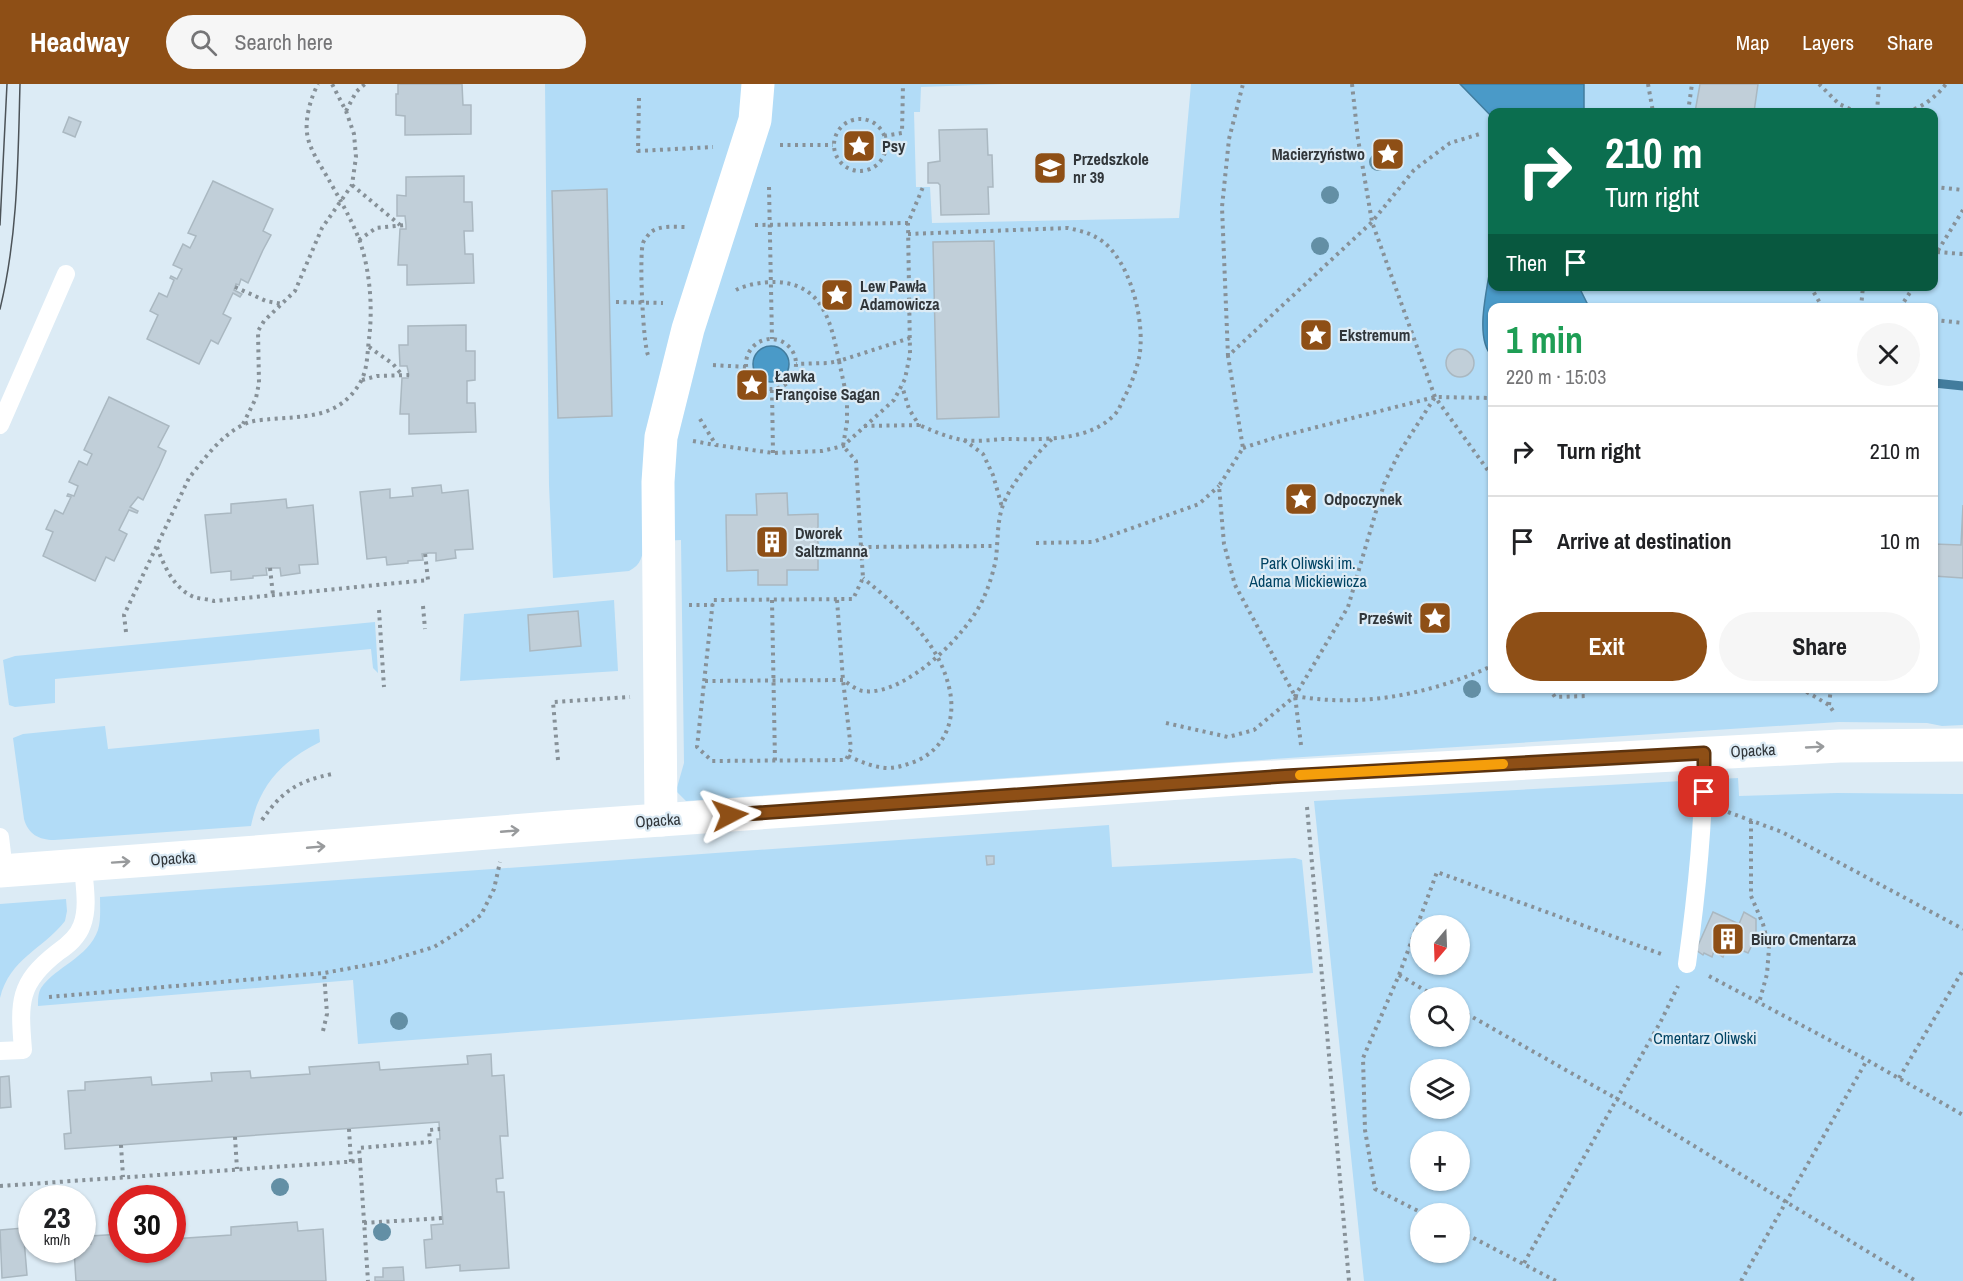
<!DOCTYPE html>
<meta charset="utf-8">
<style>
body{margin:0;font-family:"Archivo Narrow",sans-serif;background:#f6f6f6;color:#202124;height:100vh;display:flex;flex-direction:column;font-size:22px;white-space:nowrap}
*{box-sizing:border-box;margin:0}
p{font-size:20px;color:#757577}
.icon{flex:none;width:33px;height:33px;fill:none;stroke:currentColor;stroke-width:2;stroke-linecap:round;stroke-linejoin:round}
.map{position:relative;flex:1;overflow:hidden}
.sheet{position:absolute;left:1488px;top:219px;width:450px;height:390px;display:flex;flex-direction:column;background:#fff;border-radius:12px;box-shadow:0 2px 4px #0004}
.sheet>*{flex:none}
.hud{position:absolute;left:1488px;top:24px;width:450px;height:183px;border-radius:12px;box-shadow:0 2px 4px #0004;background:#0b6e4f;color:#fff;overflow:hidden}
.needle{width:39px;rotate:199deg}
.fabs{position:absolute;left:1410px;top:831px;display:grid;gap:12px}
.fabs a{display:grid;place-items:center;width:60px;height:60px;border-radius:50%;background:#fff;box-shadow:0 2px 4px #0004;font-size:30px}
.speed{position:absolute;left:18px;top:1101px;display:flex;gap:12px;font-size:30px;font-weight:700;text-align:center}
.speed>*{display:grid;place-content:center;width:78px;height:78px;border-radius:50%;background:#fff;box-shadow:0 2px 4px #0004;line-height:1}
.speed small{font-size:15px;font-weight:400}
.speed .limit{border:9px solid #d22;background:#fff;color:#111}
.pin{position:absolute;display:grid;place-items:center;width:51px;height:51px;color:#fff;margin:-26px;border-radius:12px;box-shadow:0 3px 9px #0006}
.me{position:absolute;width:66px;margin:-33px;rotate:86deg;stroke-linejoin:round;filter:drop-shadow(0 0 4px #0008)}
.turn{display:flex;align-items:center;gap:21px;height:126px;padding:0 18px;font-size:27px}
.turn .icon{width:78px;height:78px;stroke-width:2.5}
.turn b{display:block;font-size:42px;line-height:51px}
.then{display:flex;align-items:center;height:57px;padding:0 18px;background:#0003;gap:12px;font-size:22px}
.round{display:grid;place-items:center;flex:none;width:63px;height:63px;border-radius:32px;background:#f6f6f6}
.summary{display:flex;align-items:center;justify-content:space-between;height:102px;padding:0 18px}
h1{font-size:36px;font-weight:800;line-height:45px;color:#1e9e55}
.button{display:flex;gap:12px;margin-top:auto;padding:12px 18px}
.button a{flex:1;height:69px;border-radius:36px;background:#8e4f16;color:#fff;font-size:24px;font-weight:800;line-height:69px;text-align:center}
.button a+a{background:#f6f6f6;color:#202124}
ul{padding:0;list-style:none}
li{display:flex;align-items:center;gap:18px;height:90px;padding:0 18px;border-top:2px solid #e0e0e0}
li div{flex:1}
li b{display:block;font-size:22px}
li em{font-style:normal}
header{display:flex;align-items:center;gap:36px;box-sizing:border-box;height:84px;padding:0 30px;background:#8e4f16;color:#fff}
header strong{font-size:28px}
nav{display:flex;gap:33px;margin-inline-start:auto;font-size:21px}
.search{width:420px;height:54px;background:#f6f6f6;display:flex;align-items:center;gap:15px;box-sizing:border-box;padding:0 21px;border-radius:33px;color:#757577;font-size:22px}
.map>svg:first-child{display:block}
.green{fill:#b2dcf7;fill-rule:evenodd}
.water{fill:#4a9ac8;stroke:#427c9d;stroke-width:1.5}
.lines{fill:none;stroke-linecap:round;stroke-linejoin:round}
.stream{stroke:#427c9d;stroke-width:9}
.building{fill:#c1cfd9;stroke:#aab8c1;stroke-width:1.5}
.path{stroke:#879198;stroke-width:4;stroke-dasharray:3 4.5;stroke-linecap:butt}
.service{stroke:#fff;stroke-width:18}
.minor{stroke:#fff;stroke-width:33}
.tram{stroke:#4c5358;stroke-width:1.5}
.tree{fill:#638fa5}
.oneway{stroke:#989a9c}
.route-casing{stroke:#5c330e;stroke-width:15}
.route{stroke:#8e4f16;stroke-width:10}
.slow{stroke:#f59e0b;stroke-width:10}
.labels{text-anchor:middle;dominant-baseline:central;stroke-width:4.5;stroke-linejoin:round;paint-order:stroke}
.poi-label{font-size:16px;font-weight:bold;fill:#31363a;stroke:#dcebf5;text-anchor:start}
.park-label{font-size:16px;fill:#004363;stroke:#dcebf5}
.street-label{font-size:16px;fill:#31363a;stroke:#dcebf5}
</style>
<header>
<strong>Headway</strong>
<div class="search"><svg class="icon" aria-label="search" viewBox="0 0 24 24"><circle cx="10" cy="10" r="6"/><path d="M15 15l6 6"/></svg>Search here</div>
<nav><a>Map</a><a>Layers</a><a>Share</a></nav>
</header>
<div class="map">
<svg width="1963" height="1197" viewBox="0 0 1963 1197">
<rect width="100%" height="100%" fill="#dcebf5"/>
<!-- green -->
<g class="green">
<path d="M545,0H1003L921,3L920,28H914L916,103H930L932,139L1179,134L1191,0H1963V641L1942,642L1927,639L1839,638L1303,673L686,717L676,707L684,679L681,456L644,458C643,472 641,481 629,487L553,494L549,401ZM1492,28H1934V202H1492ZM1492,224H1934V604H1492Z"/>
<path d="M614,516L618,587L460,597L464,530Z"/>
<path d="M375,538L378,589L373,584L371,565L55,595V619L15,623L9,621L3,576L15,572Z"/>
<path d="M105,642L108,665L319,645L320,658C283,676 259,701 251,742L54,756C39,756 28,750 24,735L13,654L23,650Z"/>
<path d="M1738,694L1739,712L1837,709L1963,710V1197H1364L1314,717ZM1420,842H1460V880H1420ZM1420,914H1460V952H1420ZM1420,986H1460V1024H1420ZM1420,1058H1460V1096H1420ZM1420,1130H1460V1168H1420Z"/>
<path d="M1109,741L1112,783L1295,774L1302,776L1313,889L358,960L353,896L38,922C38,916 38,909 41,904C55,883 88,874 98,846C101,836 100,824 100,813Z"/>
<path d="M66,815L67,827L65,837C42,866 10,874 0,914V820Z"/>
</g>
<!-- water -->
<g class="water">
<path d="M1460,0H1584V28H1492V33Z"/>
<path d="M1492,173V202L1579,203L1587,219L1591,223L1492,224V272C1473,253 1489,198 1492,173Z"/>
<circle cx="771" cy="280" r="18"/>
</g>
<g class="lines">
<!-- stream -->
<path class="stream" d="M1934,299L1963,302"/>
</g>
<!-- building -->
<g class="building">
<path d="M398,0H462L463,21H471V50L405,51V32L396,31V10H398Z"/>
<path d="M1700,0H1758L1754,28H1695Z"/>
<path d="M69,33L81,38L75,53L63,48Z"/>
<path d="M987,45L988,71H992L993,103H988L989,130L941,131L940,101L938,99H928V79L940,77L939,46Z"/>
<path d="M464,92V118H472L473,147H464L465,170H473L474,199L407,201V181H398L400,145H406V141L405,132H397V111L406,112V93Z"/>
<path d="M213,97L273,125L263,147L271,151L263,166L248,199L241,195L239,201L236,200L234,206L242,210L240,213L233,209L223,230L231,234L218,260L211,256L199,280L147,255L158,231L150,227L159,209L167,213L174,196L170,194L171,192L177,195L182,185L173,181L183,160L190,164L196,152L188,149Z"/>
<path d="M607,105L612,332L558,334L552,107Z"/>
<path d="M994,157L999,333L937,335L933,158Z"/>
<path d="M466,241V267H475V296L467,297V319H475L476,348L409,350V330H400L402,294H408L409,291L407,282H400L399,261H408V242Z"/>
<circle cx="1460" cy="279" r="14"/>
<path d="M109,313L169,342L158,363L166,367L159,383L143,416L138,413L130,423L138,427L137,429L129,426L119,446L127,450L114,477L106,473L95,497L43,472L53,448L46,445L55,426L63,430L71,413L67,412L68,410L74,412L78,402L69,398L79,377L87,381L92,370L84,366Z"/>
<path d="M441,401L442,409L468,406L473,465L455,466L456,474L436,477V469H429L422,470L423,476L408,477V479L387,481L386,473L367,475L360,408L390,405V414L413,412L412,404Z"/>
<path d="M787,409L788,431L818,430V486H787V501H758V486L727,487L726,431H757L756,410Z"/>
<path d="M286,415L287,424L313,421L318,480L299,481L300,489L281,492L280,484H266L267,491L253,492V494L231,496V487L211,489L205,431L231,429V420Z"/>
<path d="M1963,421V494L1934,492V460L1961,461Z"/>
<path d="M578,527L581,562L530,567L528,531Z"/>
<path d="M986,772H994V780L987,781Z"/>
<path d="M1713,828L1739,840L1744,828L1756,835V849H1758L1748,869L1728,860L1723,873L1714,867L1712,873L1704,869L1703,871L1696,866Z"/>
<path d="M491,970L492,992L504,991L508,1052H500L503,1094L496,1095L497,1108H504L509,1184L460,1187V1181L426,1184L424,1156L432,1155L431,1141L443,1140L437,1055H440L439,1038L65,1065L64,1050L71,1049L68,1007L85,1006V998L151,993L152,1001L212,997L211,989L250,987L251,994L310,990L309,983L379,978L380,986L468,980L467,972Z"/>
<path d="M9,992L11,1023L0,1024V993Z"/>
<path d="M297,1138L298,1147L323,1145L326,1197H76L74,1166H82V1161L91,1160L90,1152L122,1150V1166H172V1155L231,1151V1143Z"/>
<path d="M23,1144L27,1191L2,1194L0,1146Z"/>
<path d="M403,1183L404,1197H375V1193H383V1184Z"/>
</g>
<g class="lines">
<!-- path -->
<g class="path">
<path d="M1352,0L1358,55L1372,138L1435,313L1492,392"/>
<path d="M1648,0L1653,28"/>
<path d="M1819,0L1839,20L1857,28"/>
<path d="M639,14L638,67L713,63"/>
<path d="M346,27L356,8L365,0"/>
<path d="M1688,28L1692,0"/>
<path d="M1877,28L1879,0"/>
<path d="M1907,28C1923,23 1936,13 1946,0"/>
<circle cx="860" cy="61" r="26"/>
<path d="M884,52L902,49L903,0"/>
<path d="M780,61H833"/>
<path d="M352,101L400,141"/>
<path d="M769,103L772,255"/>
<path d="M1934,103L1963,106"/>
<path d="M755,141L908,139"/>
<path d="M908,150L1068,144C1081,147 1091,149 1102,157C1131,178 1146,240 1139,274C1136,287 1131,301 1125,312C1122,317 1120,324 1116,329C1090,359 1039,355 1003,355C990,356 975,358 962,356C947,353 933,347 919,341"/>
<path d="M359,156L376,144L406,141"/>
<path d="M1937,168L1963,170"/>
<path d="M1934,173L1963,126"/>
<path d="M1810,202L1823,224"/>
<path d="M235,203L266,217L282,220"/>
<path d="M736,206C747,200 764,198 776,198C823,200 831,238 839,277L828,279L796,280"/>
<path d="M616,218L663,219"/>
<path d="M1861,224L1863,202"/>
<path d="M1900,224L1914,202"/>
<path d="M1934,236L1963,239"/>
<circle cx="771" cy="280" r="25"/>
<path d="M369,263L393,280L402,291"/>
<path d="M648,271C643,259 639,172 643,159C644,156 648,151 651,148C660,141 676,143 687,143"/>
<path d="M1228,272L1222,123L1229,55L1243,0"/>
<path d="M713,281L746,283"/>
<path d="M362,296L377,292L409,291"/>
<path d="M772,306L773,369"/>
<path d="M700,335L716,361L773,369L822,367L843,362L894,316L905,295L910,270L908,139L923,103"/>
<path d="M243,340L256,314L259,299L258,247L264,237L295,207L322,144L352,101L356,73L354,50L346,27L332,0"/>
<path d="M864,342L919,341L909,325L902,302"/>
<path d="M964,356L983,370L993,391L1002,423"/>
<path d="M693,357L715,361"/>
<path d="M1243,364L1274,354L1435,313L1492,314"/>
<path d="M1036,459L1093,458L1199,420L1219,402"/>
<path d="M157,463C164,482 174,505 194,513C200,515 208,515 214,517L428,496L425,469"/>
<path d="M861,463L996,462"/>
<path d="M270,484L273,511"/>
<path d="M772,516L775,677"/>
<path d="M837,516L843,596L851,665L846,676L712,677L697,663L713,516L853,515L863,494L861,463L856,377L843,362L847,338V314L839,277L910,254"/>
<path d="M689,521H713"/>
<path d="M423,522L425,545"/>
<path d="M379,526L384,603"/>
<path d="M126,548L124,531L189,394C204,375 222,350 245,340C253,336 263,336 271,335C307,332 339,334 360,299C368,285 367,270 369,255C373,224 370,185 359,155C351,135 341,117 330,98C322,83 309,66 307,49C305,34 311,13 318,0"/>
<path d="M705,597L843,596C849,600 856,606 863,607C905,613 969,549 984,513C989,502 994,486 996,474C998,457 997,440 1002,424C1009,401 1036,370 1053,354"/>
<path d="M1549,604L1555,613L1588,612"/>
<path d="M1800,604L1829,621L1835,630"/>
<path d="M1295,612C1363,624 1430,610 1492,582"/>
<path d="M1829,621L1831,604"/>
<path d="M1166,639L1228,653L1254,646L1295,612L1348,523L1384,400L1399,369L1435,313"/>
<path d="M1301,661L1295,612L1235,501L1224,460L1219,402L1243,364L1228,272L1372,138L1414,86L1450,59L1483,49"/>
<path d="M848,672C861,678 873,683 887,684C897,684 905,681 914,678C945,666 957,635 949,603C938,556 898,523 863,494"/>
<path d="M558,676L553,618L630,613"/>
<path d="M1307,723L1349,1197"/>
<path d="M1728,728L1782,748L1963,845"/>
<path d="M262,736C282,707 298,697 332,690"/>
<path d="M1751,737V812L1763,840L1769,864L1767,890L1759,919"/>
<path d="M1399,891L1438,914"/>
<path d="M1709,892L1867,976L1963,1031"/>
<path d="M49,913L324,889L384,878L434,863L460,847L481,831L494,805L500,778"/>
<path d="M1460,926L1617,1015L1916,1197"/>
<path d="M323,947L327,930L324,889"/>
<path d="M1899,994L1963,886"/>
<path d="M349,1045L351,1078"/>
<path d="M235,1053L237,1085"/>
<path d="M121,1061L123,1093"/>
<path d="M360,1077L359,1064L430,1058L429,1046L440,1045"/>
<path d="M0,1102L360,1077L368,1197"/>
<path d="M1424,1130L1375,1105L1365,1046L1363,974L1399,891L1437,788L1664,871"/>
<path d="M364,1139L443,1134"/>
<path d="M1460,1147L1556,1197"/>
<path d="M1524,1179L1661,937L1678,902"/>
<path d="M1741,1197L1867,976"/>
</g>
<!-- service -->
<g class="service">
<path d="M0,341L66,190"/>
<path d="M0,753L4,786"/>
<path d="M1687,880C1697,808 1704,741 1704,669"/>
<path d="M0,967L23,966C19,918 18,899 58,868C68,861 78,853 82,841C89,823 84,800 83,781"/>
</g>
<!-- minor -->
<g class="minor">
<path d="M661,736L658,398L661,353L688,245L755,36L758,0"/>
<path d="M0,787L243,769L562,743L1237,695L1840,662L1963,661"/>
</g>
<!-- tram -->
<g class="tram">
<path d="M0,141L7,0"/>
<path d="M0,225C18,151 18,75 20,0"/>
</g>
</g>
<!-- trees -->
<g class="tree">
<circle cx="1378" cy="78" r="9"/>
<circle cx="1330" cy="111" r="9"/>
<circle cx="1320" cy="162" r="9"/>
<circle cx="1472" cy="605" r="9"/>
<circle cx="399" cy="937" r="9"/>
<circle cx="280" cy="1103" r="9"/>
<circle cx="382" cy="1148" r="9"/>
</g>
<!-- one-way arrows -->
<defs><path id="oneway-shaft" d="M-6 0H5M1.5-3L5.5 0L1.5 3" fill="none" stroke-width="1.6" stroke-linecap="round" stroke-linejoin="round" transform="scale(1.5)"/></defs>
<g class="oneway">
<use href="#oneway-shaft" transform="translate(1815 663) rotate(-3)"/>
<use href="#oneway-shaft" transform="translate(510 747) rotate(-5)"/>
<use href="#oneway-shaft" transform="translate(316 763) rotate(-5)"/>
<use href="#oneway-shaft" transform="translate(121 778) rotate(-4)"/>
</g>
<g class="lines">
<defs>
<path id="route" d="M730,731L1285,692L1704,669V708"/>
</defs>
<!-- route casing -->
<use href="#route" class="route-casing"/>
<!-- route -->
<use href="#route" class="route"/>
<!-- slow -->
<path class="slow" d="M1300,691L1503,680"/>
</g>
<!-- icons -->
<defs>
<symbol id="sight-square" viewBox="-11 -11 22 22"><rect x="-9" y="-9" width="18" height="18" rx="4" fill="#8e4f16" stroke="#dcebf5"/><path d="M0-6L1.8-2.2L6-1.7L2.9 1.2L3.7 5.4L0 3.3L-3.7 5.4L-2.9 1.2L-6-1.7L-1.8-2.2Z" fill="#fff"/></symbol>
<symbol id="school-square" viewBox="-11 -11 22 22"><rect x="-9" y="-9" width="18" height="18" rx="4" fill="#8e4f16" stroke="#dcebf5"/><path d="M0-5L7-2L0 1L-7-2ZM-4 1L0 2.5L4 1V4Q0 6-4 4Z" fill="#fff"/></symbol>
<symbol id="building-square" viewBox="-11 -11 22 22"><rect x="-9" y="-9" width="18" height="18" rx="4" fill="#8e4f16" stroke="#dcebf5"/><path d="M-4-6H4V6H1V3H-1V6H-4ZM-2.5-4.3h1.7v1.8h-1.7ZM.8-4.3h1.7v1.8H.8ZM-2.5-1h1.7V.8h-1.7ZM.8-1h1.7V.8H.8Z" fill="#fff"/></symbol>
</defs>
<g fill-rule="evenodd">
<use href="#sight-square" x="840" y="43" width="38" height="38"/>
<use href="#sight-square" x="1369" y="51" width="38" height="38"/>
<use href="#school-square" x="1031" y="65" width="38" height="38"/>
<use href="#sight-square" x="818" y="192" width="38" height="38"/>
<use href="#sight-square" x="1297" y="232" width="38" height="38"/>
<use href="#sight-square" x="733" y="282" width="38" height="38"/>
<use href="#sight-square" x="1282" y="396" width="38" height="38"/>
<use href="#building-square" x="753" y="439" width="38" height="38"/>
<use href="#sight-square" x="1416" y="515" width="38" height="38"/>
<use href="#building-square" x="1709" y="836" width="38" height="38"/>
</g>
<g class="labels">
<!-- poi labels -->
<g class="poi-label">
<text x="882" y="62">Psy</text>
<text x="1365" y="70" text-anchor="end">Macierzyństwo</text>
<text x="1073" y="75">Przedszkole<tspan x="1073" dy="18">nr 39</tspan></text>
<text x="860" y="202">Lew Pawła<tspan x="860" dy="18">Adamowicza</tspan></text>
<text x="1339" y="251">Ekstremum</text>
<text x="775" y="292">Ławka<tspan x="775" dy="18">Françoise Sagan</tspan></text>
<text x="1324" y="415">Odpoczynek</text>
<text x="795" y="449">Dworek<tspan x="795" dy="18">Saltzmanna</tspan></text>
<text x="1412" y="534" text-anchor="end">Prześwit</text>
<text x="1751" y="855">Biuro Cmentarza</text>
</g>
<!-- park labels -->
<g class="park-label">
<text x="1308" y="479">Park Oliwski im.<tspan x="1308" dy="18">Adama Mickiewicza</tspan></text>
<text x="1705" y="954">Cmentarz Oliwski</text>
</g>
<!-- street labels -->
<g class="street-label">
<text transform="translate(1753 666) rotate(-3)">Opacka</text>
<text transform="translate(658 736) rotate(-4)">Opacka</text>
<text transform="translate(173 774) rotate(-4)">Opacka</text>
</g>
</g>
</svg>
<div class="fabs">
<a><svg class="needle" viewBox="-14 -14 28 28"><path d="M0-13l5 13h-10z" fill="#e53935"/><path d="M0 13l5-13h-10z" fill="#757577"/></svg></a>
<a><svg class="icon" aria-label="search" viewBox="0 0 24 24"><circle cx="10" cy="10" r="6"/><path d="M15 15l6 6"/></svg></a>
<a><svg class="icon" aria-label="layers" viewBox="0 0 24 24"><path d="M12 4l9 5-9 5-9-5zM3 14l9 5 9-5"/></svg></a>
<a>+</a>
<a>−</a>
</div>
<div class="speed"><div>23<small>km/h</small></div><div class="limit">30</div></div>
<div class="pin" style="left:1704px;top:708px;background:#d93025"><svg class="icon" aria-label="arrive" viewBox="0 0 24 24"><path d="M6 21V4h12l-3 4 3 4H6"/></svg></div>
<svg class="me" style="left:730px;top:731px" viewBox="-20 -20 40 40"><path d="M0-17L14 15 0 8-14 15z" fill="#8e4f16" stroke="#fff" stroke-width="4"/></svg>
<div class="hud">
<div class="turn"><svg class="icon" aria-label="right" viewBox="0 0 24 24"><path d="M7 20v-9h11M14 6l5 5-5 5"/></svg><div><b>210 m</b>Turn right</div></div>
<div class="then">Then<svg class="icon" aria-label="arrive" viewBox="0 0 24 24"><path d="M6 21V4h12l-3 4 3 4H6"/></svg></div>
</div>
<section class="sheet">
<div class="summary"><div><h1>1 min</h1><p>220 m · 15:03</p></div><a class="round"><svg class="icon" aria-label="close" viewBox="0 0 24 24"><path d="M6 6l12 12M18 6L6 18"/></svg></a></div>
<ul>
<li><svg class="icon" aria-label="right" viewBox="0 0 24 24"><path d="M7 20v-9h11M14 6l5 5-5 5"/></svg><div><b>Turn right</b></div><em>210 m</em></li>
<li><svg class="icon" aria-label="arrive" viewBox="0 0 24 24"><path d="M6 21V4h12l-3 4 3 4H6"/></svg><div><b>Arrive at destination</b></div><em>10 m</em></li>
</ul>
<div class="button"><a>Exit</a><a>Share</a></div>
</section>
</div>
